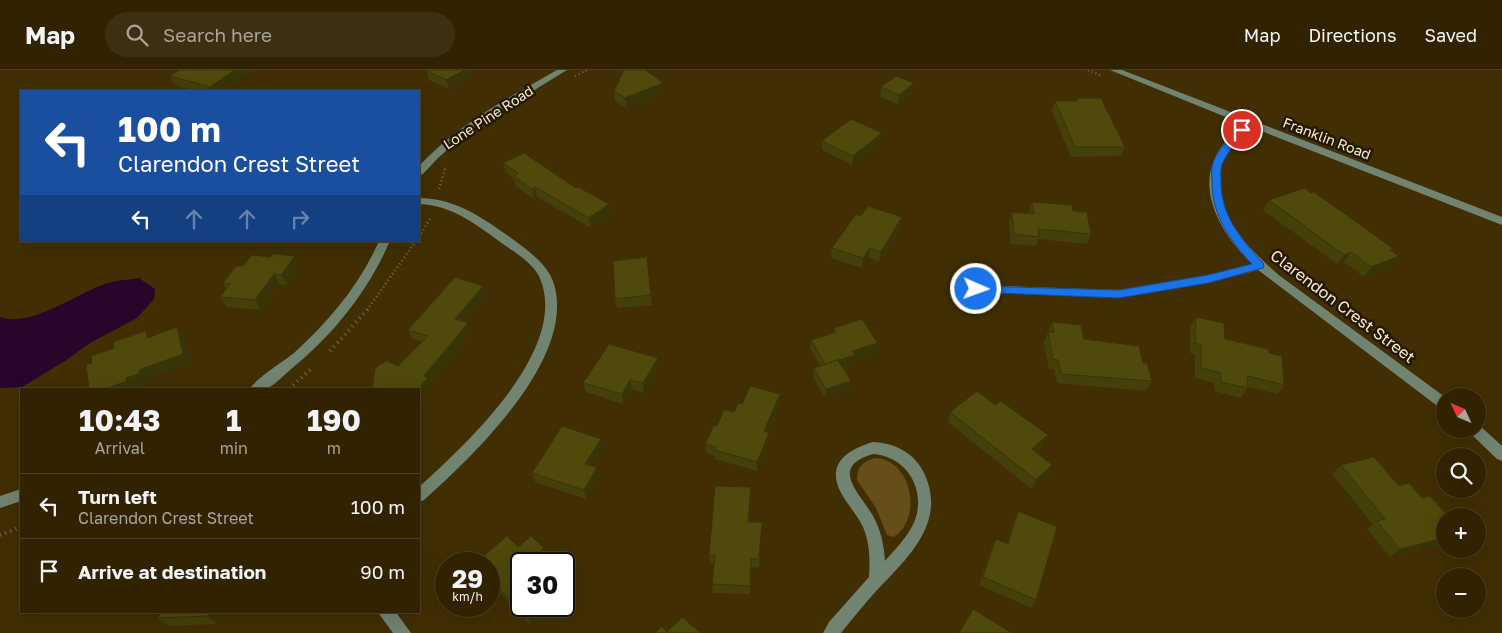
<!DOCTYPE html>
<meta charset="utf-8">
<style>
body{margin:0;font-family:"Golos Text",sans-serif;background:#3d2f11;color:#f1f3f6;height:100vh;display:flex;flex-direction:column;font-size:19px;white-space:nowrap}
*{box-sizing:border-box;margin:0}
p{font-size:16px;color:#a8a499}
.icon{flex:none;width:28px;height:28px;fill:none;stroke:currentColor;stroke-width:2;stroke-linecap:round;stroke-linejoin:round}
.map{position:relative;flex:1;overflow:hidden}
.panel{position:absolute;left:20px;top:318px;width:400px;height:225px;display:flex;flex-direction:column;background:#312302;border-radius:0px;box-shadow:0 5px 20px #0002,0 0 0 1px #4c4024}
.panel>*{flex:none}
.hud{position:absolute;left:20px;top:20px;width:400px;height:152px;border-radius:0px;box-shadow:0 5px 20px #0002,0 0 0 1px #4c4024;background:#1a4fa0;color:#fff;overflow:hidden}
.needle{width:32px;rotate:314deg}
.controls{position:absolute;left:1436px;top:318px;display:grid;gap:10px}
.controls a{display:grid;place-items:center;width:50px;height:50px;border-radius:50%;background:#312302;box-shadow:0 5px 20px #0002,0 0 0 1px #4c4024;font-size:25px}
.speed{position:absolute;left:435px;top:482px;display:flex;gap:10px;font-size:25px;font-weight:700;text-align:center}
.speed>*{display:grid;place-content:center;width:65px;height:65px;border-radius:50%;background:#312302;box-shadow:0 5px 20px #0002,0 0 0 1px #4c4024;line-height:1}
.speed small{font-size:12px;font-weight:400}
.speed .limit{border:2px solid #111;border-radius:8px;background:#fff;color:#111}
.pin{position:absolute;display:grid;place-items:center;width:42px;height:42px;color:#fff;margin:-21px;border:2px solid #fff;border-radius:50%;box-shadow:0 1px 5px #0007}
.me{position:absolute;width:55px;margin:-28px;rotate:92deg;stroke-linejoin:round;filter:drop-shadow(0 0 4px #0008)}
.turn{display:flex;align-items:center;gap:18px;height:105px;padding:0 15px;font-size:22px}
.turn .icon{width:65px;height:65px;stroke-width:2.5}
.turn b{display:block;font-size:35px;line-height:42px}
.lanes{display:flex;align-items:center;height:48px;padding:0 15px;background:#0003;justify-content:center;gap:25px;direction:ltr}
.lanes .off{opacity:.35}
.eta{display:flex;justify-content:space-evenly;align-items:center;height:85px;text-align:center}
.eta b{font-size:30px;font-weight:700;line-height:35px}
ul{padding:0;list-style:none}
li{display:flex;align-items:center;gap:15px;height:65px;padding:0 15px;border-top:1px solid #4c4024}
li div{flex:1}
li b{display:block;font-size:19px}
li em{font-style:normal}
header{display:flex;align-items:center;gap:30px;box-sizing:border-box;height:70px;padding:0 25px;background:#312302;border-bottom:1px solid #4c4024}
header strong{font-size:24px}
nav{display:flex;gap:28px;margin-inline-start:auto;font-size:18px}
.search{width:350px;height:45px;background:#3d2f11;display:flex;align-items:center;gap:12px;box-sizing:border-box;padding:0 18px;border-radius:28px;color:#a8a499;font-size:19px}
.map>svg:first-child{display:block}
.green{fill:#654e1a}
.water{fill:#28052b}
.lines{fill:none;stroke-linecap:round;stroke-linejoin:round}
.path-far1{stroke:#7a6942;stroke-width:2.5;stroke-dasharray:1 3;stroke-linecap:butt}
.path{stroke:#7a6942;stroke-width:4;stroke-dasharray:1 4.5;stroke-linecap:butt}
.minor{fill:#718371;fill-rule:evenodd}
.wall{fill:#444009}
.shaded-wall{fill:#373408}
.building{fill:#4f4a0b;stroke:#373408}
.route{fill:#1a73e8;stroke:#114b97}
.labels{text-anchor:middle;dominant-baseline:central;stroke-width:5;stroke-linejoin:round;paint-order:stroke}
.far-street-label{font-size:14px;fill:#f8eacf;stroke:#231903}
.street-label{font-size:16px;fill:#f8eacf;stroke:#231903}
</style>
<header>
<strong>Map</strong>
<div class="search"><svg class="icon" aria-label="search" viewBox="0 0 24 24"><circle cx="10" cy="10" r="6"/><path d="M15 15l6 6"/></svg>Search here</div>
<nav><a>Map</a><a>Directions</a><a>Saved</a></nav>
</header>
<div class="map">
<svg width="1502" height="563" viewBox="0 0 1502 563">
<rect width="100%" height="100%" fill="#412f03"/>
<!-- green -->
<path class="green" d="M876,388C912,391 923,447 894,467L887,465L876,438L857,410C857,396 863,391 876,388Z"/>
<!-- water -->
<path class="water" d="M139,208L155,219L154,229L137,248L90,273L65,291L22,317L0,318V247C31,258 75,224 105,214C116,210 128,210 139,208Z"/>
<g class="lines">
<!-- path-far1 -->
<g class="path-far1">
<path d="M1088,0L1100,5"/>
<path d="M575,6L587,0"/>
<path d="M439,119L446,96"/>
<path d="M419,167L431,147"/>
<path d="M367,240L416,171"/>
</g>
<!-- path -->
<g class="path">
<path d="M330,281L368,239"/>
<path d="M289,319L311,299"/>
<path d="M0,465L21,457"/>
</g>
<!-- minor -->
<g class="minor">
<path d="M557,0H567L471,59L438,88L423,104L419,105V96C458,54 508,28 557,0Z"/>
<path d="M1110,0H1122L1502,147V155L1251,57C1240,66 1230,76 1224,89C1205,135 1248,179 1280,206L1445,327V339L1440,338L1258,200L1208,213L1119,228L972,222L970,219L972,216L976,215L1119,220L1208,205L1252,194C1226,169 1198,127 1214,90C1220,75 1232,64 1243,54Z"/>
<path d="M419,128C455,128 483,148 511,168C526,179 546,193 553,211C579,286 474,385 424,430L419,432V417C466,374 567,282 541,211C536,195 516,183 503,174C477,155 452,135 419,134Z"/>
<path d="M379,171H390C367,223 334,264 290,300C283,306 273,317 265,319C261,320 254,319 250,319C255,309 284,291 294,283C330,250 359,216 379,171Z"/>
<path d="M1478,354L1502,376V391L1497,389L1470,363L1468,359H1478Z"/>
<path d="M873,372C894,373 913,382 923,401C948,450 910,486 878,519C865,533 853,548 841,563H823L829,552L869,507C870,491 870,473 863,457C859,448 852,440 846,431C824,399 840,382 873,372ZM873,384C903,386 923,413 917,443C913,462 897,477 885,491C884,475 881,460 873,446C860,423 828,397 873,384Z"/>
<path d="M21,419V431L0,438V426Z"/>
<path d="M377,541H395L411,563H393Z"/>
</g>
</g>
<!-- wall -->
<g class="wall">
<path d="M179,0H254L222,21H197L175,15L170,6Z"/>
<path d="M426,0H468L471,8L449,19L429,10Z"/>
<path d="M650,3L664,22L627,38L615,31L614,21Z"/>
<path d="M881,17L913,22L898,34L880,27Z"/>
<path d="M1076,28L1125,77L1121,86L1071,87L1052,41L1055,31H1075Z"/>
<path d="M822,71L881,73L852,95L822,80Z"/>
<path d="M503,93L576,118L609,134L611,144L591,158L537,127L534,129L516,116L514,109L506,103Z"/>
<path d="M1269,130L1394,179L1392,181V196L1364,207L1344,192L1337,194L1263,140Z"/>
<path d="M1032,132L1073,141L1091,164L1087,174L1038,169L1036,176L1011,174L1009,152L1012,142L1029,143V141Z"/>
<path d="M861,146L902,147L900,157L879,192L869,188L862,198L831,188L832,178Z"/>
<path d="M647,187L652,235L617,238L615,229Z"/>
<path d="M243,196H300L287,215L280,214L261,240L227,237L220,227L226,219L223,213Z"/>
<path d="M486,226L464,252L471,262L430,313L432,317L419,319H372V318L398,296L422,272L413,269L408,260Z"/>
<path d="M1196,247L1225,269L1269,283L1284,315L1277,324L1248,317L1241,328L1215,321L1214,313L1195,308V284L1190,283V257Z"/>
<path d="M1052,252L1084,269L1143,293L1152,311L1146,321L1057,313L1054,299H1049L1044,272Z"/>
<path d="M834,258L876,283L854,290L853,294L843,298L851,311L850,321L825,328L813,307L814,298L820,296L810,279L811,270L833,263Z"/>
<path d="M658,288L659,297L644,323L632,319L623,334L586,322L583,313Z"/>
<path d="M780,324V333L768,362L769,363L768,372L757,401L715,389V386L706,383L705,374L742,334Z"/>
<path d="M950,342L1043,374L1035,382L1052,395L1048,404L1032,419L948,352Z"/>
<path d="M603,378L592,396L600,406L586,429L535,412L532,403Z"/>
<path d="M1341,395L1399,416L1422,428L1445,446V448L1442,451L1443,474L1390,487L1367,459L1373,454L1332,404Z"/>
<path d="M751,426L749,452L761,461L759,498L751,497L750,524L713,523L712,514L714,494L710,493L709,485Z"/>
<path d="M1018,441L1036,530L1031,538L979,515L992,477L996,469L1007,473L1014,450Z"/>
<path d="M518,477L547,486L539,494H521L553,537L531,556L489,512V494Z"/>
<path d="M222,541L217,554L168,556L158,548Z"/>
</g>
<!-- shaded-wall -->
<g class="shaded-wall">
<path d="M235,0H254L222,21H212L210,17Z"/>
<path d="M465,0H468L471,8L449,19L446,10Z"/>
<path d="M663,13L664,22L627,38L625,28Z"/>
<path d="M914,13L913,22L898,34L899,25Z"/>
<path d="M882,63L881,73L852,95L853,86Z"/>
<path d="M535,117L537,127L534,129L532,119Z"/>
<path d="M609,134L611,144L591,158L589,148Z"/>
<path d="M902,147L900,157L879,192L881,182Z"/>
<path d="M870,178L869,188L862,198L863,188Z"/>
<path d="M1351,182L1344,192L1337,194L1344,185Z"/>
<path d="M295,186L300,196L287,215L281,205Z"/>
<path d="M1399,186L1392,196L1364,207L1371,197Z"/>
<path d="M274,204L280,214L261,240L255,230Z"/>
<path d="M483,216L486,226L459,258L455,249Z"/>
<path d="M468,253L471,262L430,313L432,317L419,332V319H418L424,306Z"/>
<path d="M177,257L185,267L191,294L147,310V313L135,318V319H105L126,308Z"/>
<path d="M146,261L154,270L147,268Z"/>
<path d="M878,273L876,283L854,290L853,294L824,304L825,294L852,281Z"/>
<path d="M658,288L659,297L644,323L643,313Z"/>
<path d="M630,310L632,319L623,334L622,324Z"/>
<path d="M851,311L850,321L825,328L826,319Z"/>
<path d="M780,324V333L764,371V361Z"/>
<path d="M769,363L768,372L757,401V392Z"/>
<path d="M1048,365L1043,374L1028,389L1032,379Z"/>
<path d="M601,369L603,378L588,403L585,394Z"/>
<path d="M1052,395L1048,404L1032,419L1036,410Z"/>
<path d="M597,397L600,406L586,429L584,420Z"/>
<path d="M751,417V426L748,460V452Z"/>
<path d="M1445,468V472L1443,474L1390,487L1400,479Z"/>
<path d="M544,478L547,486L539,494H533L531,489Z"/>
<path d="M541,536L553,537L531,556L528,548Z"/>
<path d="M210,541H222L217,554L208,546Z"/>
</g>
<!-- building -->
<g class="building">
<path d="M179,0H235L210,17L170,6Z"/>
<path d="M426,0H465L446,10Z"/>
<path d="M624,0H647V1L663,13L625,28L614,21Z"/>
<path d="M896,6L914,13L899,25L881,17Z"/>
<path d="M1076,28H1101L1125,77H1075L1055,31H1077Z"/>
<path d="M851,49L882,63L853,86L822,71Z"/>
<path d="M524,83L576,118L578,117L609,134L589,148L535,117L532,119L513,106L518,103L503,93Z"/>
<path d="M1305,118L1311,123L1314,122L1394,179L1390,180L1399,186L1371,197L1351,182L1344,185L1269,130Z"/>
<path d="M1032,132L1072,135L1073,141L1087,142L1091,164L1038,159L1039,167L1014,164L1012,142L1034,144Z"/>
<path d="M868,136L902,147L881,182L870,178L863,188L832,178L856,144L861,146Z"/>
<path d="M272,184L295,186L281,205L274,204L255,230L220,227L230,214L223,213L236,196H243L252,185L270,187Z"/>
<path d="M647,187L651,225L615,229L613,191Z"/>
<path d="M455,207L483,216L455,249L468,253L424,306L428,308L418,319H373L372,318L375,299L380,294L387,291L398,296L428,266L408,260Z"/>
<path d="M1196,247L1224,253L1225,269L1268,279L1269,283L1282,286L1284,315L1247,306L1248,318L1221,312V303L1201,298V275L1195,273Z"/>
<path d="M862,249L878,273L852,281L855,285L825,294L811,270L836,262L834,258Z"/>
<path d="M1052,252L1081,255L1084,269L1139,276L1143,293H1147L1152,311L1061,304L1058,290L1053,289L1048,262H1054Z"/>
<path d="M177,257L183,284L139,300V304L126,308L127,311L105,319H89L86,295L92,293L91,286L114,278L113,272L146,261L147,268Z"/>
<path d="M609,274L658,288L643,313L630,310L622,324L583,313Z"/>
<path d="M838,290L851,311L826,319L814,298Z"/>
<path d="M750,316L780,324L764,361L769,363L757,392L715,380L716,377L705,374L714,355L717,356L724,340L734,342L738,333L742,334Z"/>
<path d="M977,321L995,335L1001,331L1048,365L1032,379L1052,395L1036,410L950,342Z"/>
<path d="M562,356L601,369L585,394L597,397L584,420L532,403Z"/>
<path d="M1374,387L1399,416L1409,413L1422,428L1430,426L1448,446L1439,448L1445,455V468L1400,479L1377,451L1385,449L1341,395Z"/>
<path d="M715,416L751,417L748,452H762L759,489H751L750,516L712,514L715,485H709Z"/>
<path d="M1018,441L1057,457L1036,530L983,507L996,469L1008,474Z"/>
<path d="M507,466L518,477L531,466L544,478L531,489L536,494H521V536H541L528,548L489,509V494H474Z"/>
<path d="M973,539L1012,563H959Z"/>
<path d="M161,541H210L208,546L158,548Z"/>
<path d="M682,547L701,563H655L662,556L667,562Z"/>
</g>
<!-- route -->
<path class="route" d="M1242,57L1246,60C1237,71 1228,81 1222,94C1220,100 1221,108 1221,114C1222,147 1241,169 1263,193L1264,196L1263,198L1208,213L1119,228L972,222L971,219L976,216L1119,220L1208,205L1252,194C1230,170 1212,146 1212,112C1212,107 1211,101 1212,96C1216,81 1229,69 1239,58Z"/>
<g class="labels">
<!-- far-street labels -->
<g class="far-street-label">
<text transform="translate(488 47) rotate(-33)">Lone Pine Road</text>
<text transform="translate(1327 68) rotate(21)">Franklin Road</text>
</g>
<!-- street labels -->
<g class="street-label">
<text transform="translate(1343 236) rotate(37)">Clarendon Crest Street</text>
</g>
</g>
</svg>
<div class="controls">
<a><svg class="needle" viewBox="-14 -14 28 28"><path d="M0-13l5 13h-10z" fill="#e53935"/><path d="M0 13l5-13h-10z" fill="#a8a499"/></svg></a>
<a><svg class="icon" aria-label="search" viewBox="0 0 24 24"><circle cx="10" cy="10" r="6"/><path d="M15 15l6 6"/></svg></a>
<a>+</a>
<a>−</a>
</div>
<div class="speed"><div>29<small>km/h</small></div><div class="limit">30</div></div>
<div class="pin" style="left:1242px;top:60px;background:#d93025"><svg class="icon" aria-label="arrive" viewBox="0 0 24 24"><path d="M6 21V4h12l-3 4 3 4H6"/></svg></div>
<svg class="me" style="left:976px;top:219px" viewBox="-20 -20 40 40"><circle r="17" fill="#1a73e8" stroke="#fff" stroke-width="3"/><path d="M0-11L8 9 0 5-8 9z" fill="#fff"/></svg>
<div class="hud">
<div class="turn"><svg class="icon" aria-label="left" viewBox="0 0 24 24"><path d="M17 20v-9H6M10 6l-5 5 5 5"/></svg><div><b>100 m</b>Clarendon Crest Street</div></div>
<div class="lanes"><svg class="icon" aria-label="left" viewBox="0 0 24 24"><path d="M17 20v-9H6M10 6l-5 5 5 5"/></svg><svg class="icon off" aria-label="ahead" viewBox="0 0 24 24"><path d="M12 20V5M6 11l6-6 6 6"/></svg><svg class="icon off" aria-label="ahead" viewBox="0 0 24 24"><path d="M12 20V5M6 11l6-6 6 6"/></svg><svg class="icon off" aria-label="right" viewBox="0 0 24 24"><path d="M7 20v-9h11M14 6l5 5-5 5"/></svg></div>
</div>
<section class="panel">
<div class="eta">
<div><b>10:43</b><p>Arrival</p></div>
<div><b>1</b><p>min</p></div>
<div><b>190</b><p>m</p></div>
</div>
<ul>
<li><svg class="icon" aria-label="left" viewBox="0 0 24 24"><path d="M17 20v-9H6M10 6l-5 5 5 5"/></svg><div><b>Turn left</b><p>Clarendon Crest Street</p></div><em>100 m</em></li>
<li><svg class="icon" aria-label="arrive" viewBox="0 0 24 24"><path d="M6 21V4h12l-3 4 3 4H6"/></svg><div><b>Arrive at destination</b></div><em>90 m</em></li>
</ul>
</section>
</div>
